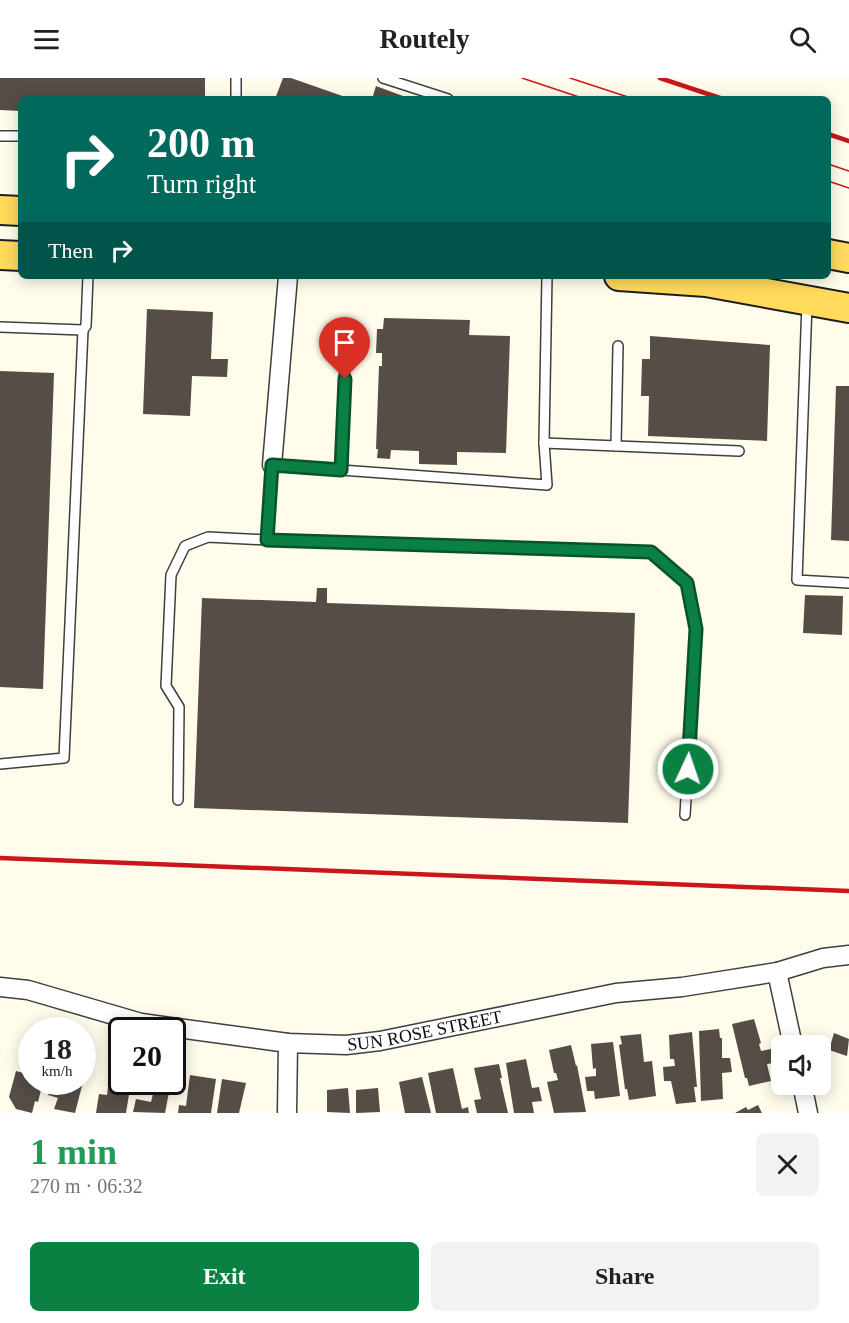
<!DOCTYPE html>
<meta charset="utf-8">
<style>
body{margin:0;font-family:"Times New Roman",serif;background:#f2f2f2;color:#202124;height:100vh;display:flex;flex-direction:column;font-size:22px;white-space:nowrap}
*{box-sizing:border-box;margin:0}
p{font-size:20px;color:#757577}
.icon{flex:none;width:33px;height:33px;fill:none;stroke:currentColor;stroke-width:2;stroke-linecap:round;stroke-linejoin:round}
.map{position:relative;height:1035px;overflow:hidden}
.sheet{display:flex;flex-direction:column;background:#fff;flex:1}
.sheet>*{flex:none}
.banner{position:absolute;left:18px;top:18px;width:813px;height:183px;border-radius:9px;box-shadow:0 3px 15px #0003;background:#00695c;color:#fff;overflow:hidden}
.fabs{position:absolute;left:771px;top:957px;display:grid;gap:12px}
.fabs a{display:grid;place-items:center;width:60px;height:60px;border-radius:9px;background:#fff;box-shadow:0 3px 15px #0003;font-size:30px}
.speed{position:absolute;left:18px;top:939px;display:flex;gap:12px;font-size:30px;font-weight:700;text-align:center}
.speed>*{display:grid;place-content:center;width:78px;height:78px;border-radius:50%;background:#fff;box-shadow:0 3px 15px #0003;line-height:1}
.speed small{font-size:15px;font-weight:400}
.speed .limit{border:3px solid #111;border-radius:9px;background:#fff;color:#111}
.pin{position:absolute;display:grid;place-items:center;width:51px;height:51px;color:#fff;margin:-62px -26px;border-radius:50% 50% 50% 0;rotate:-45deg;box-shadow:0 0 6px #0007}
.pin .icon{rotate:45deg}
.me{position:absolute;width:66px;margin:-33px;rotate:3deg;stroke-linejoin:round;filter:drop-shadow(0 0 4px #0008)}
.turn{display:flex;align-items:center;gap:21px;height:126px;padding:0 30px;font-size:27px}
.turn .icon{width:78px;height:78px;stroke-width:2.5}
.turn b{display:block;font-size:42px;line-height:51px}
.then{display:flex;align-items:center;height:57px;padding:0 30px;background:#0003;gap:12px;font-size:22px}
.round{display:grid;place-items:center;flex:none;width:63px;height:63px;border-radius:9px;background:#f2f2f2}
.headline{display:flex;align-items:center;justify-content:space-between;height:102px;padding:0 30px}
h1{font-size:36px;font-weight:800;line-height:45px;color:#1e9e55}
.primary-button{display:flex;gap:12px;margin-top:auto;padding:12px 30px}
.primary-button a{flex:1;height:69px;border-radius:9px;background:#0b8043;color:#fff;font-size:24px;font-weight:800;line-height:69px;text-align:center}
.primary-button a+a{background:#f2f2f2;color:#202124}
header{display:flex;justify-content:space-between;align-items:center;height:78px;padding:0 30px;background:#fff;font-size:27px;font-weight:800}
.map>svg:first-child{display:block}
.building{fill:#564d47}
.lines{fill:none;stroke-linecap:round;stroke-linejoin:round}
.service-casing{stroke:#3f3f3f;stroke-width:12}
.minor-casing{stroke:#3f3f3f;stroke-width:21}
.primary-casing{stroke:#1d1d1d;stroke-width:32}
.service{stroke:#fff;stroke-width:9}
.minor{stroke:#fff;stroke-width:18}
.primary{stroke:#ffda5b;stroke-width:28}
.tram{stroke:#ca161b;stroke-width:1.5}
.rail{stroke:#ca161b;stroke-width:4.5}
.route-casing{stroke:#07532c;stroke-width:15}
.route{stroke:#0b8043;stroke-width:10}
.labels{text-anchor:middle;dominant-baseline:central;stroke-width:6;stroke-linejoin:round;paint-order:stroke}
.street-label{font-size:18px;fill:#0c0c0c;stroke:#fff}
</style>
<header><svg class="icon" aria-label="menu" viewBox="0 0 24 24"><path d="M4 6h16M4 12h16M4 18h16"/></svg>Routely<svg class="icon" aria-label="search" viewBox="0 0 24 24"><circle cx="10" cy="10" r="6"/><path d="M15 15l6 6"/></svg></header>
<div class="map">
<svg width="849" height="1035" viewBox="0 0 849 1035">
<rect width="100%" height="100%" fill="#fffceb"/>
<!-- building -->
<g class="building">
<path d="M0,0H205V21H21V33L0,32Z"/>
<path d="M283,0H291L351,21H275Z"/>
<path d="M376,8L411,21H372Z"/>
<path d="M147,231L213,234L211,281H228L227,299L192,298L190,338L143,336Z"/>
<path d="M384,240L470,242L469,257L510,258L506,375L457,374V387L419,386V373L391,372L390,381L377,380L378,371H376L379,288H382V275H376L377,251H383Z"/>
<path d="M650,258L770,267L767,363L648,358L649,318H641L642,281H650Z"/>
<path d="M0,293L54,295L43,611L0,609Z"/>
<path d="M836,308H849V463L831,462Z"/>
<path d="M317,510H327V525L635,535L628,745L194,730L202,520L316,524Z"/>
<path d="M805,517L843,518L842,557L803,555Z"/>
<path d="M754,941L761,965L759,966L761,973L771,971L774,985L767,986L771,1003L749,1008L747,1000H745L732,946Z"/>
<path d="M719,951L720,960H722V980H730L732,994L722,995L723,1021L701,1023L699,953Z"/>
<path d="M692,954L697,1009H694L696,1024L676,1026L671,1003H664L663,989L675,988L674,981H670L669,957Z"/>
<path d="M834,955L849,961L847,978L829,972Z"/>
<path d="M641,956L644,984L652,983L656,1018L629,1022L627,1011H625L619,967L622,966L620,958Z"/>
<path d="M613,964L620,1018L595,1021L594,1013H587L585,999L596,998V990L593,991L591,966Z"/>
<path d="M571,967L576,988L577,987L586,1034L554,1035L547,1004L558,1002L556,995H554L549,972Z"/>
<path d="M31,972L32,1004H43L38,1024L35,1023L32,1035L16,1031L9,1019L16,993L27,996L29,989L25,988Z"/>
<path d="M82,981L88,982L83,1002H82Z"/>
<path d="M526,981L532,1010L539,1009L542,1023L532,1024L534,1035H514L506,985Z"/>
<path d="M499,986L502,1000H500L508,1035H477L474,1022L481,1021L474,990Z"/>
<path d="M111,987L122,989V1004H131L126,1035H96L99,1016L107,1017Z"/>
<path d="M453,990L462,1031L468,1029L469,1035H436L428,995Z"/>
<path d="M190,997L216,1001L211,1035H178L179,1027L186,1028Z"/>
<path d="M422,999L431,1035H405L399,1004Z"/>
<path d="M222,1001L246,1005L239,1035H217Z"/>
<path d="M52,1004L63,1006L64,1004H83L75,1035L54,1031L58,1020L48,1017Z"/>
<path d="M148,1004H171L165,1035L133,1034L136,1021L151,1024L153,1016L146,1015Z"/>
<path d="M348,1010L350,1035L327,1034V1012Z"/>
<path d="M378,1010L380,1034L356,1035V1012Z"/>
<path d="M758,1027L762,1035H735L746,1029L748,1032Z"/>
</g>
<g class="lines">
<defs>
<g id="service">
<path d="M383,0L448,21"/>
<path d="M236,21V0"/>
<path d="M0,58H21"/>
<path d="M547,198L544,365L739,373"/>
<path d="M807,225L797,502L849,505"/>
<path d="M0,249L83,252L86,248L88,198"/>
<path d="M544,365L547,407L272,387L267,462L651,474L687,505L696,551L685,737"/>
<path d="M616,368L618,268"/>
<path d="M341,392L346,255"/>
<path d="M0,686L64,680L83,252"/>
<path d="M178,722L179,629L166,608L171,497L185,468L208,459L267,462"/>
</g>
<g id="minor">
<path d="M272,387L288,198"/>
<path d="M777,894L793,968"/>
<path id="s1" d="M0,909L28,912L141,945L288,965L346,967L380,963L616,915L682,909L777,894L823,880L849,877"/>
<path d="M802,1006L808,1035"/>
<path d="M287,1035L288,965"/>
</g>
<g id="primary">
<path d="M0,132L21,133"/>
<path d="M828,176L849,180"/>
<path d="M0,177L21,178"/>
<path d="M619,198L706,204L849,230"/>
</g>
</defs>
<!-- service casing -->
<use href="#service" class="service-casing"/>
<!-- minor casing -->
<use href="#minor" class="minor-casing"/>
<!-- primary casing -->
<use href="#primary" class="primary-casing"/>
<!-- service -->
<use href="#service" class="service"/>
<!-- minor -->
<use href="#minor" class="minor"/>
<!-- primary -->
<use href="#primary" class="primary"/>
<!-- tram -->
<g class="tram">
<path d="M522,0L585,21"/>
<path d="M570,0L634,21"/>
<path d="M828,86L849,93"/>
<path d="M828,103L849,110"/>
</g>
<!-- rail -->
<g class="rail">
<path d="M660,0L723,21"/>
<path d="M828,56L849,63"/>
<path d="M0,780L849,813"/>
</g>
</g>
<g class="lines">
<defs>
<path id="route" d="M345,301L341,392L272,387L267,462L651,474L687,505L696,551L688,691"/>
</defs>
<!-- route casing -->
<use href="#route" class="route-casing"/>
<!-- route -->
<use href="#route" class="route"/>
</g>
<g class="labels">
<!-- street labels -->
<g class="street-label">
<text stroke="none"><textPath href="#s1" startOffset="432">SUN ROSE STREET</textPath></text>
</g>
</g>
</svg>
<div class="fabs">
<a><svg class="icon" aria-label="sound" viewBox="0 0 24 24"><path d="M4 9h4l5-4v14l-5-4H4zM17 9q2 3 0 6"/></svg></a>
</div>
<div class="speed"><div>18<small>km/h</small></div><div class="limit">20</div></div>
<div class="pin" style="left:345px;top:301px;background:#d93025"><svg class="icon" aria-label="arrive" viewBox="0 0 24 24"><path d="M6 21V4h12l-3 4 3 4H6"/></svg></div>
<svg class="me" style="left:688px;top:691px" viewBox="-20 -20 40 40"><circle r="17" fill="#0b8043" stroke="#fff" stroke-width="3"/><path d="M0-11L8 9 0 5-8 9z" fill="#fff"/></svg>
<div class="banner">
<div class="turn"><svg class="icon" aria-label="right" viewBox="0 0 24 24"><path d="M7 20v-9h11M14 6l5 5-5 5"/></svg><div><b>200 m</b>Turn right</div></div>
<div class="then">Then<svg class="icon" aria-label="right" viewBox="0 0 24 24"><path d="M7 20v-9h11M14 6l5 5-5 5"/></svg></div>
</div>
</div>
<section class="sheet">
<div class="headline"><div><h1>1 min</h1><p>270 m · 06:32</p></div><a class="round"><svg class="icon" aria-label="close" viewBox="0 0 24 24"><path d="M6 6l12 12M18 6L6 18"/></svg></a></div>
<div class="primary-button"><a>Exit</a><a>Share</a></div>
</section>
